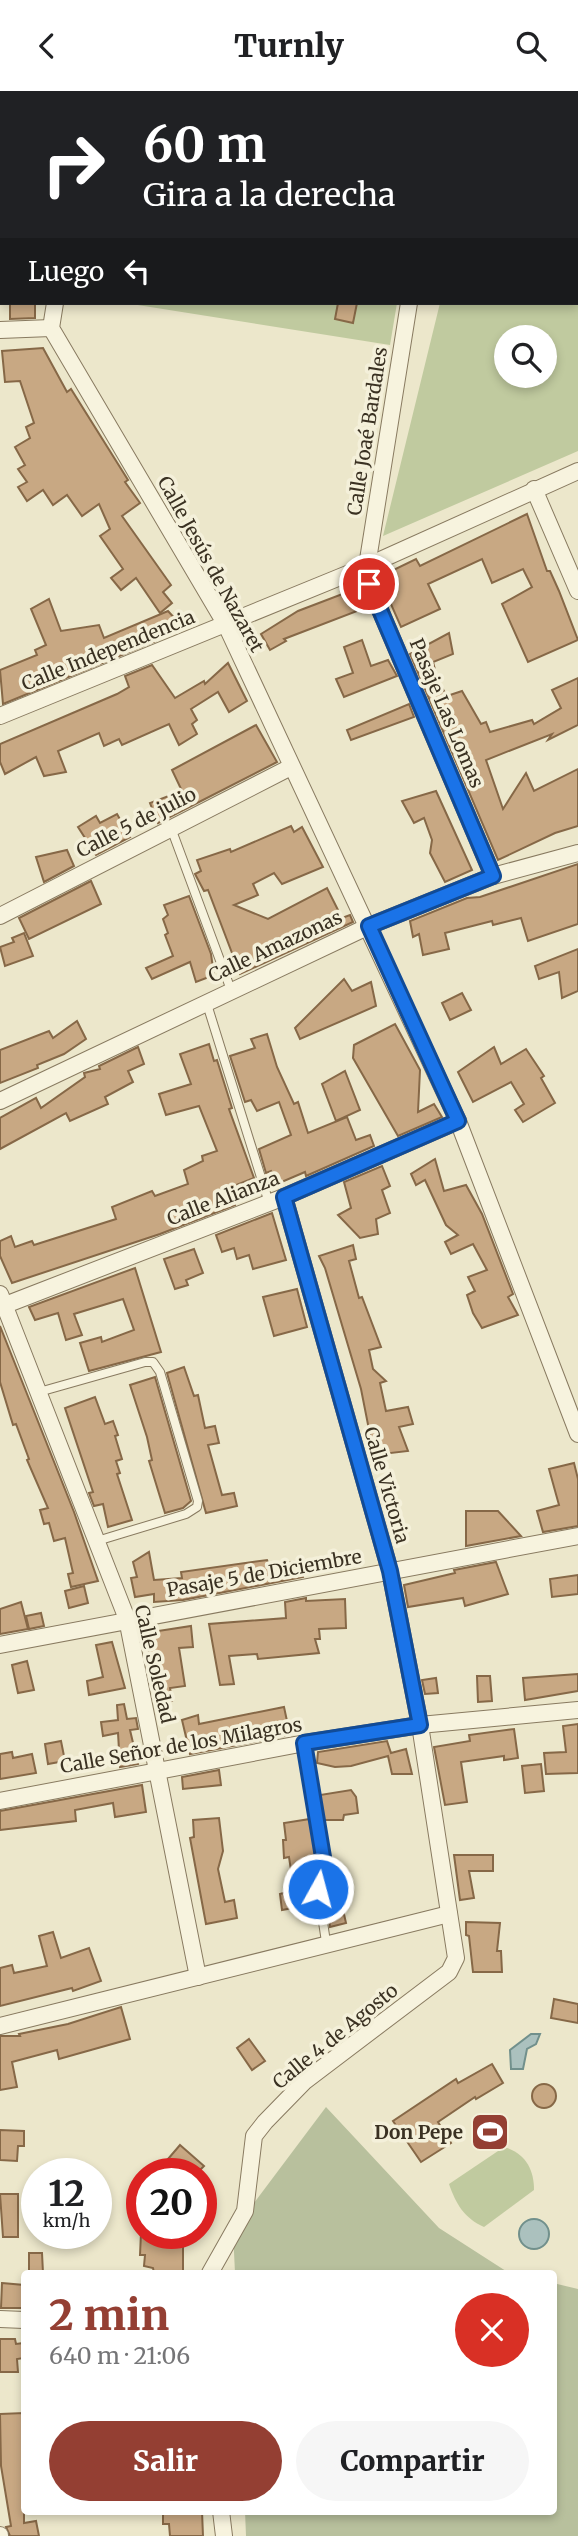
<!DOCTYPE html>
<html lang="es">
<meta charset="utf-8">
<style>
body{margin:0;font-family:Merriweather,serif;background:#f6f6f6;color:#202124;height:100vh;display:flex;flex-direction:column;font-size:26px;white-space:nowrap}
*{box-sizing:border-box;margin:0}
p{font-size:23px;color:#757577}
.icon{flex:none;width:38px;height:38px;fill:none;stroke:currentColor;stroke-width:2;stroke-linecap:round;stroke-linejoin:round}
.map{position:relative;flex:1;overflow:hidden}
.panel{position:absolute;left:21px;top:2179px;width:536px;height:245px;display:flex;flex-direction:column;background:#fff;border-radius:7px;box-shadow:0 4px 10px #0003}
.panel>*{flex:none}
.top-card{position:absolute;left:0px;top:0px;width:579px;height:214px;box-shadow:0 4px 10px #0003;background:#202124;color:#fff;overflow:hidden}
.buttons{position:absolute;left:494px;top:234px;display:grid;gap:14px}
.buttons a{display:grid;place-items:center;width:63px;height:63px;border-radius:50%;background:#fff;box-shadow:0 4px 10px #0003;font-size:35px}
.speed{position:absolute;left:21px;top:2067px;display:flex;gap:14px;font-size:35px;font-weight:700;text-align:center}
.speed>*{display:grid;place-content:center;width:91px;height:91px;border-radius:50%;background:#fff;box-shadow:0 4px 10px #0003;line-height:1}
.speed small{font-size:18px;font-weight:400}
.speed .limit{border:10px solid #d22;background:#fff;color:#111}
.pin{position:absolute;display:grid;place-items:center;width:60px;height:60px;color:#fff;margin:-30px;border:4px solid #fff;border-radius:50%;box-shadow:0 2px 7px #0007}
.me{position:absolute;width:77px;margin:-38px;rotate:7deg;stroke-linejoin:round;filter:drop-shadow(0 0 5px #0008)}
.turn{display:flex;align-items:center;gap:24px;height:147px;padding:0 28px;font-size:32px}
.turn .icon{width:91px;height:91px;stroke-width:2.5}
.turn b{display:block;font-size:49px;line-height:60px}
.then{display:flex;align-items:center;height:66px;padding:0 28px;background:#0003;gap:14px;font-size:26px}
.round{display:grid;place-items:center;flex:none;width:74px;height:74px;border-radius:37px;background:#f6f6f6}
.headline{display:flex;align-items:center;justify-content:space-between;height:119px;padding:0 28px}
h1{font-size:42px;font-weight:800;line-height:52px;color:#943f33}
.cta{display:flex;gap:14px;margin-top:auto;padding:14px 28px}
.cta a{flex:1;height:80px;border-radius:42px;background:#943f33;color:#fff;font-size:28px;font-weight:800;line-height:80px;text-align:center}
.cta a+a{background:#f6f6f6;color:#202124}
header{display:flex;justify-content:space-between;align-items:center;height:91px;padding:0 28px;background:#fff;font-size:32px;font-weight:800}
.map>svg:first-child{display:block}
.green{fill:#c0ca9f;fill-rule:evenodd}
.cemetery{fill:#b8c09d}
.water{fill:#abc1be;stroke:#71908c;stroke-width:2}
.building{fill:#c8a883;stroke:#866847;stroke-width:2}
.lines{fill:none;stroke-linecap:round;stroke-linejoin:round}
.service-casing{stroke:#887a60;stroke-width:10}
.minor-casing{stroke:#887a60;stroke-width:18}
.service{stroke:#f7f3de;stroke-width:8}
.minor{stroke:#f7f3de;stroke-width:16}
.route-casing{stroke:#114b97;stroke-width:18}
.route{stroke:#1a73e8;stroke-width:12}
.labels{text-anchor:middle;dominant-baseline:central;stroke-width:7;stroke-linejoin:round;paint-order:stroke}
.street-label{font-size:19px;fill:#3a3122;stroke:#f4f0da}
.poi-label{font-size:19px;font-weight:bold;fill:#3a3122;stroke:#f4f0da;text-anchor:end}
</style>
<header><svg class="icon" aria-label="back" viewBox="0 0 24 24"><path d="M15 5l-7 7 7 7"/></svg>Turnly<svg class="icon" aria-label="search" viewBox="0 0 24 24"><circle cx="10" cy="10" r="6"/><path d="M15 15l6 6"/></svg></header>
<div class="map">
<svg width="578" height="2445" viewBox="0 0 578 2445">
<rect width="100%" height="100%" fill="#ece7cb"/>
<!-- green -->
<g class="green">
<path d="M578,69V360L383,445L440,212H578ZM506,247H544V285H506Z"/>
<path d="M125,212H397L390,254Z"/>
<path d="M504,2056C525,2062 534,2078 534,2099L484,2136C464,2127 456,2113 449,2093Z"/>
</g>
<!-- cemetery -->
<g class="cemetery">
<path d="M326,2016L439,2137L509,2182H235L233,2140Z"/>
<path d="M553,2192L578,2198V2445H246L245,2420H553Z"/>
</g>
<!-- water -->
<g class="water">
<path d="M531,1943H540L536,1953L527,1958L523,1978H511L510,1959Z"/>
<circle cx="534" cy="2143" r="15"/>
</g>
<!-- building -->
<g class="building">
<path d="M10,212H35V227L10,228Z"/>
<path d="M338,212H357L353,232L335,228Z"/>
<path d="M43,257L67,301L71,298L128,389L125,391L140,412L122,425L171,494L163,501L172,512L160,522L136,487L121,499L111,487L123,478L100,445L110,438L99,413L82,425L67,404L53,414L43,399L27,410L18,396L27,391L18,378L25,374L15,356L30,347L26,336L34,332L20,290L5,291L2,260Z"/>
<path d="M527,423L547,480H550L559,500L578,549L528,571L502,513L532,496L523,478L492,492L482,468L428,493L440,518L401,536L379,486L416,468L420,475Z"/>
<path d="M358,497L365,517L284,548L286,550L270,559L261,543L298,520Z"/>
<path d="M49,508L61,540L99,534L104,547L168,520L178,531L156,550L3,613L0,579L37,564L35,559L46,554L31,518Z"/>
<path d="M449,542L453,563L433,571L438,590L447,605L462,600L481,633L486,631L490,641L532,629L534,633L561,617L552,599L578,587V634L548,649L552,643L486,669L503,718L526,682L534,700L578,678V735L555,742L498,769L410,563Z"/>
<path d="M362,549L371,575L388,569L397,585L344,606L336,588L353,582L344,556Z"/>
<path d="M228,572L247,610L229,621L218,601L191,618L197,629L192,633L197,643L179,654L169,633L122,654L119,648L104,655L99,642L58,660L66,681L44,685L36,666L5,683L0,671V653L117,603L129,596L125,585L152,574L175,607L204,590L205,593Z"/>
<path d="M409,613L414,626L351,649L347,639Z"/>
<path d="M256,634L277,671L158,732L150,712L182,700L172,679Z"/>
<path d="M436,700L472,779L445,791L430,762L432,749L424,727L414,732L402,710Z"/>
<path d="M117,723L130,746L96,764L78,736L96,725L100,732Z"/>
<path d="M291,735L294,741L302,736L323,776L282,793L274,782L253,793L258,804L234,814L268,828L327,797L342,827L350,824L353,831L240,883L208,799L204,800L195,783L201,780L197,769L230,758L231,761Z"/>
<path d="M67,759L74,775L44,791L36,766Z"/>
<path d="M578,773V833L528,850L521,827L493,834L492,830L445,842L449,858L423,864L419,843L413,846L410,830L467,807L480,806Z"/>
<path d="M91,790L101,813L29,848L19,827Z"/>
<path d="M189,805L211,863L214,884L196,891L190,871L152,888L146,877L173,865L165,844L168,842L163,828L168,824L164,814Z"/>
<path d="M24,842L33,865L5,875L0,856L14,851L12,847Z"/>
<path d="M578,858V900L562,907L559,881L539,888L535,875Z"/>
<path d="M344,888L352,900L371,891L376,915L300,948L295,937Z"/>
<path d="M462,902L471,919L450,929L442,912Z"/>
<path d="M77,930L86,948L64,963L37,974L38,977L0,992V959L49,940L53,947Z"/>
<path d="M395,933L420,979L418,1021L434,1013L442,1026L398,1045L353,967L354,954Z"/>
<path d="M267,943L277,976L294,1013L298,1011L308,1042L347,1026L356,1049L370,1044L374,1055L306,1085L305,1081L277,1093L271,1080L266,1082L259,1058L291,1044L279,1011L257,1020L251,1009L245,1011L230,965L255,957L251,948Z"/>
<path d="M209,953L214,970L217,969L232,1017L229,1018L254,1087L234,1095L235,1114L160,1143L12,1192L0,1165V1150L11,1145L15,1156L32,1150L34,1154L116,1128L112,1116L152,1100L155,1105L188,1093L184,1079L203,1070L202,1065L217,1060L199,1015L166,1024L159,1003L191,993L180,963Z"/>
<path d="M138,956L144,973L128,980L133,991L105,1006L108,1013L70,1030L66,1022L0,1058V1027L36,1007L41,1017L85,986L84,982L100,978L99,975Z"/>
<path d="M494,956L501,973L526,958L544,985L541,987L555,1012L523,1031L515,1019L524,1013L511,991L473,1011L458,981Z"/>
<path d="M345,980L360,1019L336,1030L322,993Z"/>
<path d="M435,1068L444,1100L466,1094L482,1123L513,1203L508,1206L518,1224L482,1237L473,1222L467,1204L475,1200L468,1186L487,1179L473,1153L451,1163L445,1151L458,1144L446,1134L425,1089L416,1094L411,1083Z"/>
<path d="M382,1075L390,1095L382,1099L390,1122L376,1128L378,1143L360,1147L338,1124L351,1117L344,1091Z"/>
<path d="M272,1122L286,1169L253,1178L249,1164L237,1168L234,1157L222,1161L216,1144Z"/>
<path d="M353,1154L356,1168L349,1170L359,1207L362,1206L381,1256L369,1259L373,1278L386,1290L380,1292L386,1320L408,1316L413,1333L399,1336L408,1360L374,1364L361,1298L325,1177L319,1165Z"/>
<path d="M194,1158L203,1182L186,1189L188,1194L175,1198L164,1168Z"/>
<path d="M135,1177L161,1261L89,1280L80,1252L101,1246L102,1251L134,1239L123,1208L74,1223L82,1244L66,1249L58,1222L35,1229L29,1216Z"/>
<path d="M297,1198L307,1236L274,1245L263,1206Z"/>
<path d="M0,1235L74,1421L98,1490L71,1496L68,1483L73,1482L65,1447L54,1450L49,1432L44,1433L40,1419L48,1417L27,1369L29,1368L16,1333L13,1334L0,1291Z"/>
<path d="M184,1276L194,1305L198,1304L205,1337L215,1335L219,1352L208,1354L222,1404L234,1402L237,1415L206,1422L167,1282Z"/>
<path d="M155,1286L191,1410L183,1417L165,1422L149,1370L152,1369L147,1346L130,1294Z"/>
<path d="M95,1306L105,1333L113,1330L118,1344L115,1345L122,1368L116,1370L120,1382L117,1383L132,1429L108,1436L103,1413L94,1415L89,1402L93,1401L65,1317Z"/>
<path d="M574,1372L578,1388V1435L543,1441L537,1420L559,1414L549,1378Z"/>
<path d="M466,1420H498L521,1445L466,1455Z"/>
<path d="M149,1461L154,1489L182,1487L181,1481L267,1469L269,1474L300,1470L303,1486L183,1509L154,1511V1503L135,1506L131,1487L137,1486L133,1471Z"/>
<path d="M496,1471L508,1503L465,1515L463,1507L408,1516L404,1494L455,1482L454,1479Z"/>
<path d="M578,1484V1503L552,1506L550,1488Z"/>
<path d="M84,1495L88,1512L69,1517L65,1500Z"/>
<path d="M306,1507V1510L345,1508L346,1537L319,1538L320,1548H315L319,1562L258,1568L257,1563L229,1565L234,1593L220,1594L209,1533L286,1527L285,1511Z"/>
<path d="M21,1511L28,1538L0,1543V1518Z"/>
<path d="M41,1522L44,1535L29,1538L26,1525Z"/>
<path d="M191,1535L193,1556L179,1557L185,1595L170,1597L172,1610L158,1612L145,1542Z"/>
<path d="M112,1551L125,1597L89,1604L87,1590L103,1586L96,1554Z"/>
<path d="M27,1570L34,1599L18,1602L12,1574Z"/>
<path d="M578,1583V1600L525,1609L523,1587Z"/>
<path d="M477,1585H490L492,1610L478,1611Z"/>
<path d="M436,1587L438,1602L425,1603L422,1589Z"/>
<path d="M124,1613L127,1628L136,1627L138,1638L130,1639L138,1673L120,1676L118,1642L103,1645L101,1631L118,1629L117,1614Z"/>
<path d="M284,1616L290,1644L190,1663L182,1629L198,1624L199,1633Z"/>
<path d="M578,1633V1682L546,1683L544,1662L566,1661L563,1635Z"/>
<path d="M514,1638L518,1667L504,1669V1665L461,1671L467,1711L445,1714L434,1656L470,1650L469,1644Z"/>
<path d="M61,1650L65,1670L48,1673L45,1653Z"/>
<path d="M387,1650L391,1662L406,1658L412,1683H392L388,1665L351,1675L335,1676L317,1672L318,1661Z"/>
<path d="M12,1661L13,1667L32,1663L36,1682L0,1688V1663Z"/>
<path d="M541,1673L544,1700L525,1702L522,1675Z"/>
<path d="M219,1679L221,1694L183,1698L182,1686Z"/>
<path d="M142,1694L146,1721L115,1726L113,1712L75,1719L76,1730L0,1739V1720Z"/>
<path d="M351,1699L356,1706L358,1722L344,1724L343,1729H324L320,1704Z"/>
<path d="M219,1727L223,1760L218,1778L225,1811L234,1809L237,1827L206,1833L190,1747L194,1746L193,1729Z"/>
<path d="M310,1728L317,1775L315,1782L307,1783L314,1813L282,1819L280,1803L294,1799L289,1766L284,1767L283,1749H286L284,1732Z"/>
<path d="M454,1764H493V1780H469L474,1807L460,1809Z"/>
<path d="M341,1810L346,1832L330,1836L327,1813Z"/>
<path d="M466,1831L500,1832L497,1860H501L502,1881H473L469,1845L466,1844Z"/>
<path d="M53,1841L61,1867L89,1857L101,1890L73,1900L72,1897L0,1915V1877L12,1874L14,1882L47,1875L39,1845Z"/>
<path d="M554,1908L578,1913V1932L551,1927Z"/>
<path d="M121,1916L130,1948L59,1968L57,1959L12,1971L17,1996L0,1999V1945H20L19,1943L68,1933Z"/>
<path d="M249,1948L265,1970L252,1979L237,1957Z"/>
<path d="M492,1973L503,1992L476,2008L475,2006L438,2031L451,2052L421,2071L393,2030L456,1988L458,1992Z"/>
<circle cx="544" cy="2005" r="12"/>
<path d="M0,2039L24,2040V2055H18L17,2070L0,2069Z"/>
<path d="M180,2054L204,2075L197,2082H156Z"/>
<path d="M0,2103H18V2146H3Z"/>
<path d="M141,2142H183V2182H154L153,2177L144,2175L145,2164H140Z"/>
<path d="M29,2162H42L43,2182H29Z"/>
<path d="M2,2192L24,2194V2217H1Z"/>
<path d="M0,2248H15L16,2253L24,2252V2267L17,2268L18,2281H0Z"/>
<path d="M24,2322V2432L36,2430L39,2445H10L6,2436L11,2435L1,2375L0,2323Z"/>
<path d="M163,2420H202L203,2445H170L169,2433H163Z"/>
</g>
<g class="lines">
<defs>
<g id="service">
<path d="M171,737L231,899"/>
<path d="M206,910L269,1112"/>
<path d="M39,1301L145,1271H153L160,1281L198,1410L197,1416L186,1423L97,1450"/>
<path d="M305,1652L324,1772L318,1798L326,1851"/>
</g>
<g id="minor">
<path d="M307,0L312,2"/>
<path d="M568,0L569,2"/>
<path d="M91,2V0"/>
<path d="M442,2V0"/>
<path d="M538,2L543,0"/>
<path d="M578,22V23"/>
<path d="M0,59H2"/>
<path d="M55,212L51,237L226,534L458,1030L578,1343"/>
<path d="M409,212L367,475L369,493L493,785"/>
<path d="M0,239L51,237"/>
<path d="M534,398L578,500"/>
<path d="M0,625L367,475L578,380"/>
<path d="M0,825L291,676"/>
<path d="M0,1010L369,835L493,785L578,762"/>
<path d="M0,1203L127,1528L198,1886"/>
<path d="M0,1216L284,1106L458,1030"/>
<path d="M0,1554L578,1445"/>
<path d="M0,1710L305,1652L420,1634L578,1619"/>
<path d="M0,1935L449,1823"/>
<path d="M210,2182L245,2120L254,2045L265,2031L305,1990L449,1881L456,1867L420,1634L390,1480L284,1106"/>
<path d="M0,2228L24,2229"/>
<path d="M221,2420L224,2445"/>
<path d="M0,2444V2445"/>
</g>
</defs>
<!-- service casing -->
<use href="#service" class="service-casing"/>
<!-- minor casing -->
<use href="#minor" class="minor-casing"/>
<!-- service -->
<use href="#service" class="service"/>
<!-- minor -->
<use href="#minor" class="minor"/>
</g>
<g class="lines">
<defs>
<path id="route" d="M318,1798L324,1772L304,1652L420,1634L390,1480L284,1106L458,1030L369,835L493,785L369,493"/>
</defs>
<!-- route casing -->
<use href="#route" class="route-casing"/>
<!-- route -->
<use href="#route" class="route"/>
</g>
<!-- icons -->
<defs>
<symbol id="stadium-square" viewBox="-11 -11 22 22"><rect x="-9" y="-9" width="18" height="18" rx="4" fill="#943f33" stroke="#f4f0da"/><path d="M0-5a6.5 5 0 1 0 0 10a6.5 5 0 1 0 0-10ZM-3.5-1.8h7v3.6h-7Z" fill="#fff"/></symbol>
</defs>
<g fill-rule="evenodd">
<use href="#stadium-square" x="468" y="2019" width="44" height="44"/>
</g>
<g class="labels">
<!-- street labels -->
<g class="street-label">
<text transform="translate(367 340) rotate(-81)">Calle Joaé Bardales</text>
<text transform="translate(211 473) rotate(61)">Calle Jesús de Nazaret</text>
<text transform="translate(108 559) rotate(-22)">Calle Independencia</text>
<text transform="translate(447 622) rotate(67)">Pasaje Las Lomas</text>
<text transform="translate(136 731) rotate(-27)">Calle 5 de julio</text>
<text transform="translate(275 855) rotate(-25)">Calle Amazonas</text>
<text transform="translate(223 1107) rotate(-21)">Calle Alianza</text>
<text transform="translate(387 1394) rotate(74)">Calle Victoria</text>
<text transform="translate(264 1482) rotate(-10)">Pasaje 5 de Diciembre</text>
<text transform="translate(155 1573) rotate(77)">Calle Soledad</text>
<text transform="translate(181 1654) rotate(-10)">Calle Señor de los Milagros</text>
<text transform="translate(335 1945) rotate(-39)">Calle 4 de Agosto</text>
</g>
<!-- poi labels -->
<g class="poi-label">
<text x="463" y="2041">Don Pepe</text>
</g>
</g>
</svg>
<div class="buttons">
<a><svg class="icon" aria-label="search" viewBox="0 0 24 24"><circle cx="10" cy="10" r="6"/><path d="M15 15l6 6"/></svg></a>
</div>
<div class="speed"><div>12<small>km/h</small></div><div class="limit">20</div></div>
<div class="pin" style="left:369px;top:493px;background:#d93025"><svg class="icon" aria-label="arrive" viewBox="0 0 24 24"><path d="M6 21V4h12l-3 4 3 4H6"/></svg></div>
<svg class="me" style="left:318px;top:1798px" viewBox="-20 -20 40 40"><circle r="17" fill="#1a73e8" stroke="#fff" stroke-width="3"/><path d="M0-11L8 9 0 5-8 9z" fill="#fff"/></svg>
<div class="top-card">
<div class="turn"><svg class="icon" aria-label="right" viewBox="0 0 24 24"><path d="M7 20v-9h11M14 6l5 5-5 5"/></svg><div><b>60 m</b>Gira a la derecha</div></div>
<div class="then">Luego<svg class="icon" aria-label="left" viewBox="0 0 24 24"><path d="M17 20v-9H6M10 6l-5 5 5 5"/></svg></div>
</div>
<section class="panel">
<div class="headline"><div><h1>2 min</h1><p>640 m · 21:06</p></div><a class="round" style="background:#d93025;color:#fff"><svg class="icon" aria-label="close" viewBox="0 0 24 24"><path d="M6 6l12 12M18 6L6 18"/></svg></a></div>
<div class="cta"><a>Salir</a><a>Compartir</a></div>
</section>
</div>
